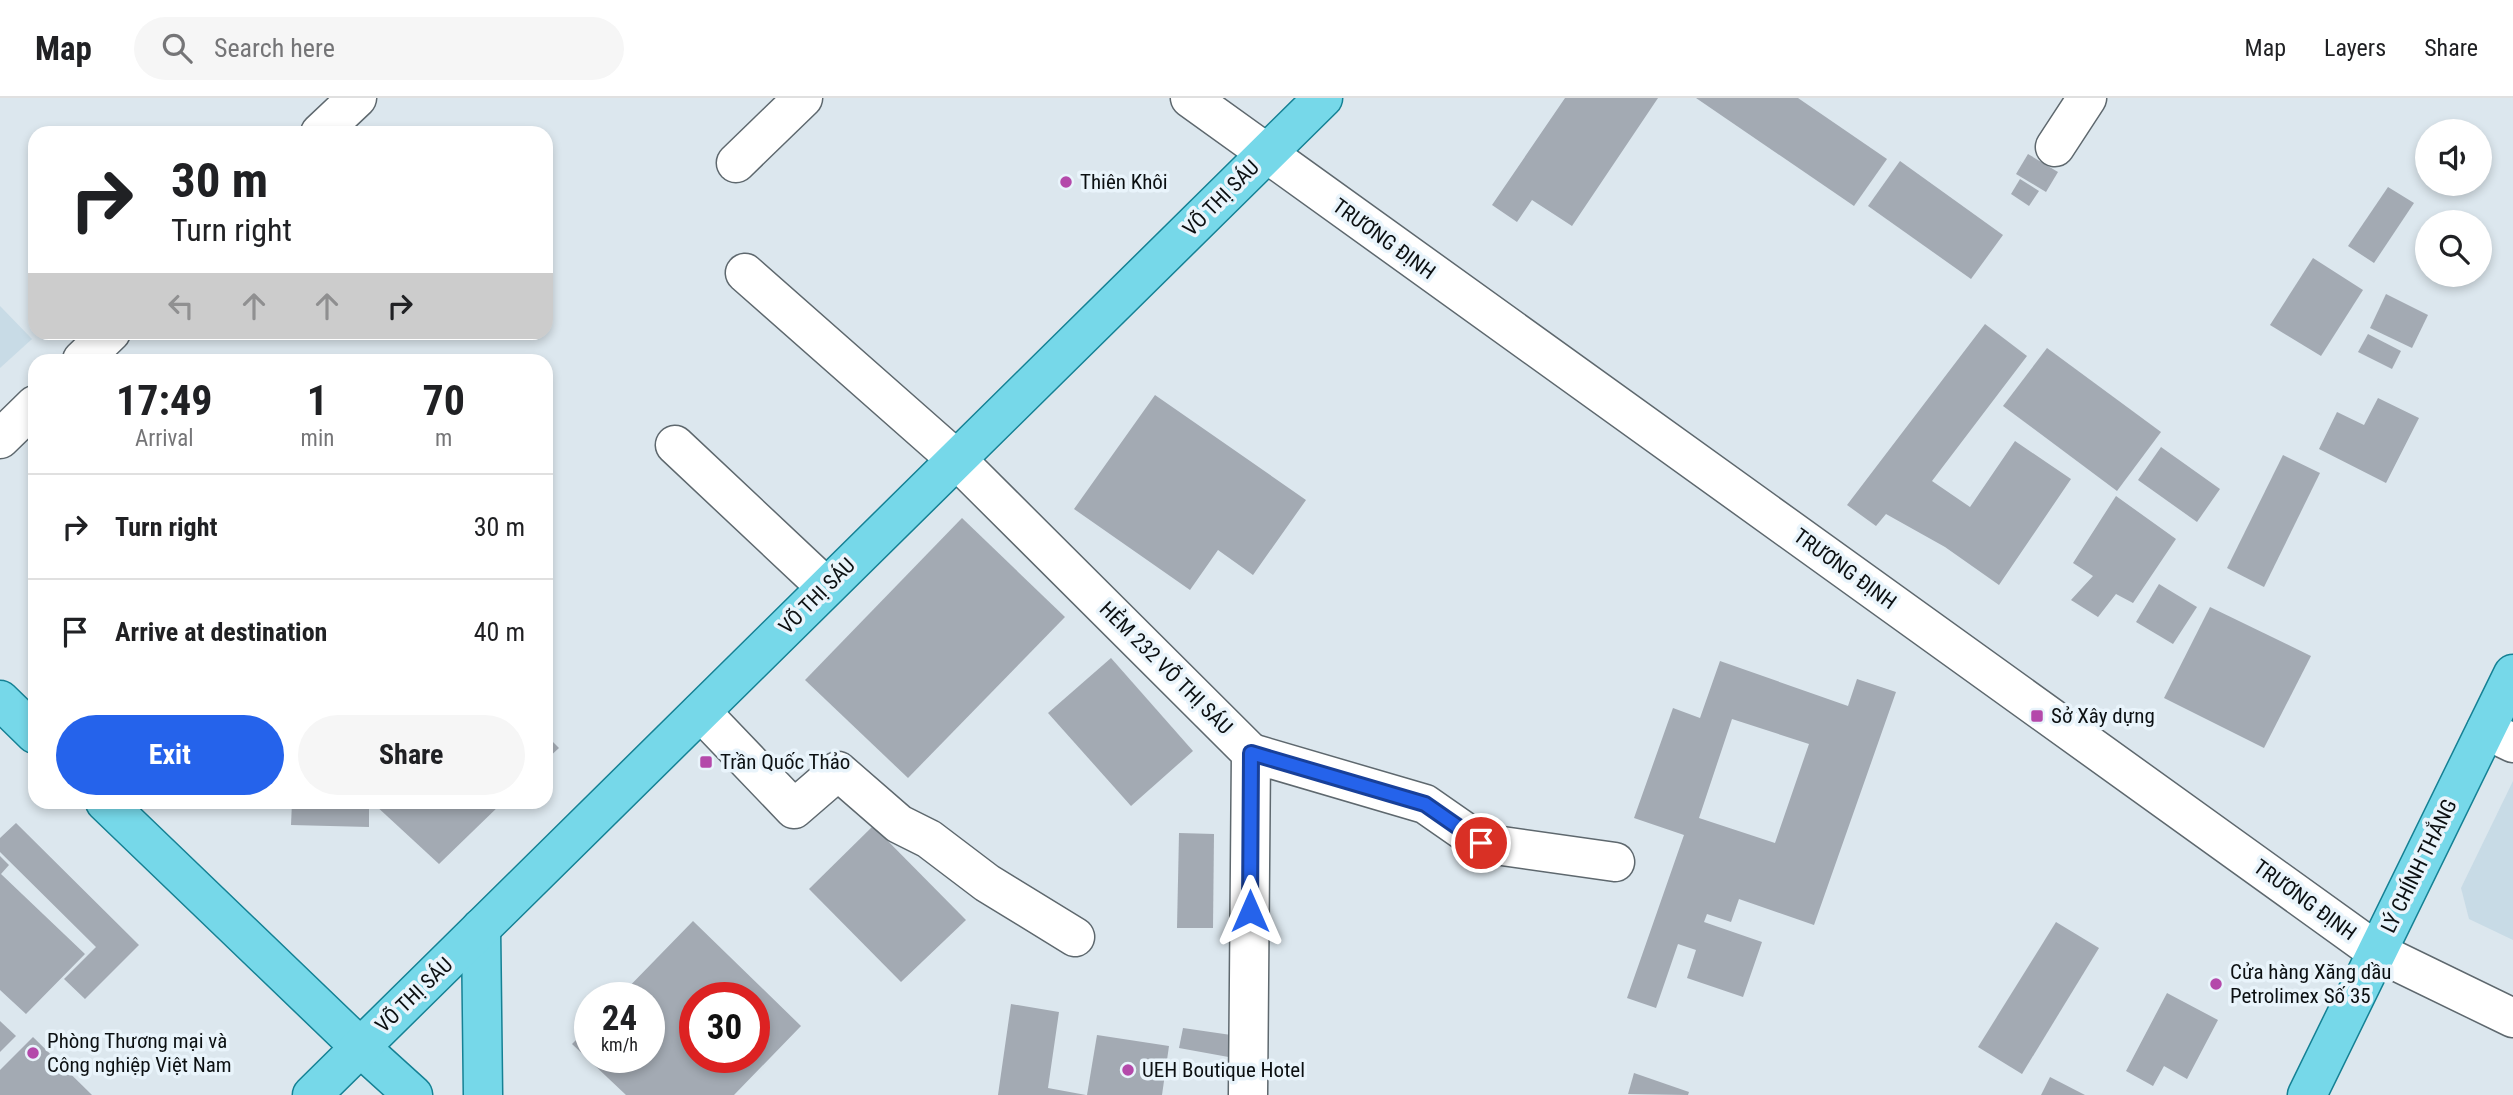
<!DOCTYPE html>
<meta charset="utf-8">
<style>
body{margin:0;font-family:"Roboto Condensed",sans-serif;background:#f6f6f6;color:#202124;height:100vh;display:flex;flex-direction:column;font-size:26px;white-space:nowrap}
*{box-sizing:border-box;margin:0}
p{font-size:23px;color:#757577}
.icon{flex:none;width:38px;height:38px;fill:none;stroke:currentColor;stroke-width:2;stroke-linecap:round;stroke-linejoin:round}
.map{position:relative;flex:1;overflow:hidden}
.details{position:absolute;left:28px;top:256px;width:525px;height:455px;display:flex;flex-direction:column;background:#fff;border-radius:21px;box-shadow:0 4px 10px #0003}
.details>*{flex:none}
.top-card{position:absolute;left:28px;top:28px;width:525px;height:214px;border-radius:21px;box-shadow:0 4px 10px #0003;background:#fff;color:#202124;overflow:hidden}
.fabs{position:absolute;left:2415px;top:21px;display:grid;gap:14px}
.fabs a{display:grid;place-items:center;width:77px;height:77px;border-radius:50%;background:#fff;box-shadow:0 4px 10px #0003;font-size:35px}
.speed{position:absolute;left:574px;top:884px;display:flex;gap:14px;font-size:35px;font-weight:700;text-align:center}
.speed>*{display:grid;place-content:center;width:91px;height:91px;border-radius:50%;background:#fff;box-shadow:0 4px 10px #0003;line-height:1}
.speed small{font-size:18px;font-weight:400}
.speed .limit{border:10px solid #d22;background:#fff;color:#111}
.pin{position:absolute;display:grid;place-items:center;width:60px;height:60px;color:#fff;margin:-30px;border:4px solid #fff;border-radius:50%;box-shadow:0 2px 7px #0007}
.me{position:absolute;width:77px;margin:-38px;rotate:0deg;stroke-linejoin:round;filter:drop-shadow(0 0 5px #0008)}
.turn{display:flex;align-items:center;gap:24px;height:147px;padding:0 28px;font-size:32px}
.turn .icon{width:91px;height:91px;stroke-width:2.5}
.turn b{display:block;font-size:49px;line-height:60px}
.lanes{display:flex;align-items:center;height:66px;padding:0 28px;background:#0003;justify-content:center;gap:35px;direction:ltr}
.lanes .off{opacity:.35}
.eta{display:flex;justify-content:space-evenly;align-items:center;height:119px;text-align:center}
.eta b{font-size:42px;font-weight:700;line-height:49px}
.button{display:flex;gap:14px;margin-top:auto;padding:14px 28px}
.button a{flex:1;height:80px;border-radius:42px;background:#2563eb;color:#fff;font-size:28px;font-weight:700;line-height:80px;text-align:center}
.button a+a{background:#f6f6f6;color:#202124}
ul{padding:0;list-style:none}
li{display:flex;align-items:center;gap:21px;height:105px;padding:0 28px;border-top:2px solid #e0e0e0}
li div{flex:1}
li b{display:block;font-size:26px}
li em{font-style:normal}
header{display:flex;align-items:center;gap:42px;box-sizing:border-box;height:98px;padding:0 35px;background:#fff;border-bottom:2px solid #e0e0e0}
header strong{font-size:33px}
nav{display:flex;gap:38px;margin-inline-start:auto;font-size:24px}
.search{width:490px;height:63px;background:#f6f6f6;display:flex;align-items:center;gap:18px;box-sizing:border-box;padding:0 24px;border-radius:38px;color:#757577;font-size:26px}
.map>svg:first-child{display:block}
.built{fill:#c8dbe6}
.building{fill:#a3aab3;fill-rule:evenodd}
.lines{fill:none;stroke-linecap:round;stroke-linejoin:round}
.minor-casing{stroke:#5e686e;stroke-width:41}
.major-casing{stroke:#158194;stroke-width:41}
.minor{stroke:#fff;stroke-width:38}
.major{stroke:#76d8e9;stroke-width:38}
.route-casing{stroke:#184099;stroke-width:18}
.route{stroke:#2563eb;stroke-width:12}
.poi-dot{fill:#b449aa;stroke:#e9f4fb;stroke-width:2.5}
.labels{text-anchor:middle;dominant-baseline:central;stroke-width:7;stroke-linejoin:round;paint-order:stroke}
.poi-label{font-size:21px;fill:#0c1012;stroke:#e9f4fb;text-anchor:start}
.street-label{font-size:21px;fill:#0c1012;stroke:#e9f4fb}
</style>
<header>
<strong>Map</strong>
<div class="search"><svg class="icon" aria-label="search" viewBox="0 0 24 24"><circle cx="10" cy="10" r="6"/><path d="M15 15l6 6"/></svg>Search here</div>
<nav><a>Map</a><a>Layers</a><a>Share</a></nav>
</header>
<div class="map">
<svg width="2513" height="997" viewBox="0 0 2513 997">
<rect width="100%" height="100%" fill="#dce7ee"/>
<!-- built -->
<g class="built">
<path d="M0,208L32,241L0,270Z"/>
<path d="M2513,683V842L2469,821L2461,790Z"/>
</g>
<!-- building -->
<g class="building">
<path d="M1565,0H1658L1572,128L1532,102L1517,124L1492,107Z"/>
<path d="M1696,0H1798L1887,61L1854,108Z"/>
<path d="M2028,56L2058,74L2046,94L2016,76Z"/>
<path d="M1900,63L2003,137L1971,181L1868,108Z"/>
<path d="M2020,81L2039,93L2029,108L2011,96Z"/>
<path d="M2388,89L2414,105L2374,165L2348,148Z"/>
<path d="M2313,160L2363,192L2321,258L2270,227Z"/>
<path d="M2386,196L2428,217L2412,250L2370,230Z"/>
<path d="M1985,226L2027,258L1932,383L1970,409L2015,343L2071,381L1999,487L1945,449L1886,416L1876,428L1847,407Z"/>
<path d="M2368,236L2401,253L2392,271L2358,254Z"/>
<path d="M2047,250L2161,334L2117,393L2003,308Z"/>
<path d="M1155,297L1306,402L1253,477L1218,452L1190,492L1074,411Z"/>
<path d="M2378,300L2419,320L2386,385L2319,351L2337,314L2364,327Z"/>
<path d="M2161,349L2220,391L2197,424L2138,382Z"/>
<path d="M2283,357L2320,375L2264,489L2227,470Z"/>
<path d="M2116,398L2176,441L2133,505L2116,496L2098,519L2071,502L2093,478L2073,465Z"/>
<path d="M962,420L1065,519L908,680L805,582Z"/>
<path d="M2159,486L2197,509L2173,546L2136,524Z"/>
<path d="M2210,509L2311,558L2264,650L2164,600Z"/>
<path d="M1111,560L1193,653L1131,708L1048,615Z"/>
<path d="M1720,563L1848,608L1857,581L1896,594L1814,827L1739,801L1731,824L1707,816L1704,824L1762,844L1743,899L1687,880L1696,852L1678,846L1656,910L1627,900L1684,737L1634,720L1673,610L1700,620ZM1732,621L1809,646L1775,745L1699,720Z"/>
<path d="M546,637L559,650L546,662Z"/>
<path d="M292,704H369V729L291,727Z"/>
<path d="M399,704H503L439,766L374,706Z"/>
<path d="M16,725L139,847L85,901L64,881L96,849L0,754V740Z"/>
<path d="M873,728L966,822L901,884L809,791Z"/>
<path d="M1179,735L1214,736L1213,830H1177Z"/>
<path d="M0,758L9,767L1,776L85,856L26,916L0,892Z"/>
<path d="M693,823L801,928L734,997H626L572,946L590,928V959H649V900H618ZM695,900H754V959H695Z"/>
<path d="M2056,824L2099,850L2022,976L1978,949Z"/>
<path d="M2167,895L2218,922L2187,981L2164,968L2153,988L2126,973Z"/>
<path d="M1011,906L1059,914L1048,990L1086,997H998Z"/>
<path d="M0,923L16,938L0,954Z"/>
<path d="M1183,930L1238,938L1234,960L1179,950Z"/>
<path d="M1097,937L1169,948L1162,997H1087Z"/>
<path d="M33,939L92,997H0V972Z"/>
<path d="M1634,975L1689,994L1688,997L1628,996Z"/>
<path d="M2050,979L2085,997H2041Z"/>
</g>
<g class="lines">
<defs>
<g id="minor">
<path d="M1190,0L2377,854L2513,920"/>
<path d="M320,35L357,0"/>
<path d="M2055,49L2087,0"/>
<path d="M736,65L803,0"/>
<path d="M745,175L957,362L1251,655L1248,997"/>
<path d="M82,262L111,234"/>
<path d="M0,341L35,307"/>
<path d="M675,347L826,489"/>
<path d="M701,614L794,711L838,673L899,726L929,741L987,785L1075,839"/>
<path d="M2486,632L2513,645"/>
<path d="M1251,655L1425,706L1481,745L1615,764"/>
</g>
<g id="major">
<path d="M0,602L35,636"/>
<path d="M105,704L360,949L413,997"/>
<path d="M481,830L483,997"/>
<path d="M312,997L1323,0"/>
<path d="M2307,997L2513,576"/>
</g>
</defs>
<!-- minor casing -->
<use href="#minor" class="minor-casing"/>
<!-- major casing -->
<use href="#major" class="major-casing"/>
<!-- minor -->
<use href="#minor" class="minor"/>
<!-- major -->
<use href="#major" class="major"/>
</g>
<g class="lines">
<defs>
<path id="route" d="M1250,813L1251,655L1425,706L1481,745"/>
</defs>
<!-- route casing -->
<use href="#route" class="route-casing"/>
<!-- route -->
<use href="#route" class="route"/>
</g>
<!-- markers -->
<g class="poi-dot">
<circle cx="1066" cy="84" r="7"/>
<rect x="2030" y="611" width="14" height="14" rx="3.5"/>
<rect x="699" y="657" width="14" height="14" rx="3.5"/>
<circle cx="2216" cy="886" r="7"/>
<circle cx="33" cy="955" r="7"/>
<circle cx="1128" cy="972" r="7"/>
</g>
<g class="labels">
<!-- poi labels -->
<g class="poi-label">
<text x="1080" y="84">Thiên Khôi</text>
<text x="2051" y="618">Sở Xây dựng</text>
<text x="720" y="664">Trần Quốc Thảo</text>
<text x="2230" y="874">Cửa hàng Xăng dầu<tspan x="2230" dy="24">Petrolimex Số 35</tspan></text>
<text x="47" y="943">Phòng Thương mại và<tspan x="47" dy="24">Công nghiệp Việt Nam</tspan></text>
<text x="1142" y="972">UEH Boutique Hotel</text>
</g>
<!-- street labels -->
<g class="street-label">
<text transform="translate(1221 100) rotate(-45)">VÕ THỊ SÁU</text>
<text transform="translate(1384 141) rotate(36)">TRƯƠNG ĐỊNH</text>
<text transform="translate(1845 471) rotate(36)">TRƯƠNG ĐỊNH</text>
<text transform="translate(817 498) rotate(-45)">VÕ THỊ SÁU</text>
<text transform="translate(1166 570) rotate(45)">HẺM 232 VÕ THỊ SÁU</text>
<text transform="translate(2419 768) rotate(-64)">LÝ CHÍNH THẮNG</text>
<text transform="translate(2305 802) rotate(36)">TRƯƠNG ĐỊNH</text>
<text transform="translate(414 897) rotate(-44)">VÕ THỊ SÁU</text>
</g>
</g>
</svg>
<div class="fabs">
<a><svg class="icon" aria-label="sound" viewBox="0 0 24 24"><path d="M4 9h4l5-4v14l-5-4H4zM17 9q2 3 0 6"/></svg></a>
<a><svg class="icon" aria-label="search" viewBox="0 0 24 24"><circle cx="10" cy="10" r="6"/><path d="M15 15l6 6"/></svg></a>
</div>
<div class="speed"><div>24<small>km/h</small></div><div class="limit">30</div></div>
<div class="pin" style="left:1481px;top:745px;background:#d93025"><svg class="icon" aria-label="arrive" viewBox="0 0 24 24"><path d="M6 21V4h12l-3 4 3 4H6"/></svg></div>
<svg class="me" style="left:1250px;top:813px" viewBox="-20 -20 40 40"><path d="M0-17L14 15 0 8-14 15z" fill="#2563eb" stroke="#fff" stroke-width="4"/></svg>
<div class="top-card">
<div class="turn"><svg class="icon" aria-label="right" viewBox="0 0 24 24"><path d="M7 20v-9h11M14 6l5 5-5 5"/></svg><div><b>30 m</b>Turn right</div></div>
<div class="lanes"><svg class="icon off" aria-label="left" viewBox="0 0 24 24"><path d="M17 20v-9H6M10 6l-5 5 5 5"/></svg><svg class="icon off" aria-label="ahead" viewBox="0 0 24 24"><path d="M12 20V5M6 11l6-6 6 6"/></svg><svg class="icon off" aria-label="ahead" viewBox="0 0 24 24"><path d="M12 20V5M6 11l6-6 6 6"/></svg><svg class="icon" aria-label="right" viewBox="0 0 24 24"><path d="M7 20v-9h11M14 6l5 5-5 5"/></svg></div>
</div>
<section class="details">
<div class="eta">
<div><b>17:49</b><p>Arrival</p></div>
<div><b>1</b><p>min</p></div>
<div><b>70</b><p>m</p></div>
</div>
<ul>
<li><svg class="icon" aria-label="right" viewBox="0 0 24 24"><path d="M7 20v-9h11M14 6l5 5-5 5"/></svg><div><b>Turn right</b></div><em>30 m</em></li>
<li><svg class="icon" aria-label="arrive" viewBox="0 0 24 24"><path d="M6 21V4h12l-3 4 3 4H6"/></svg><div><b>Arrive at destination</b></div><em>40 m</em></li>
</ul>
<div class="button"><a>Exit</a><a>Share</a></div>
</section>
</div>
